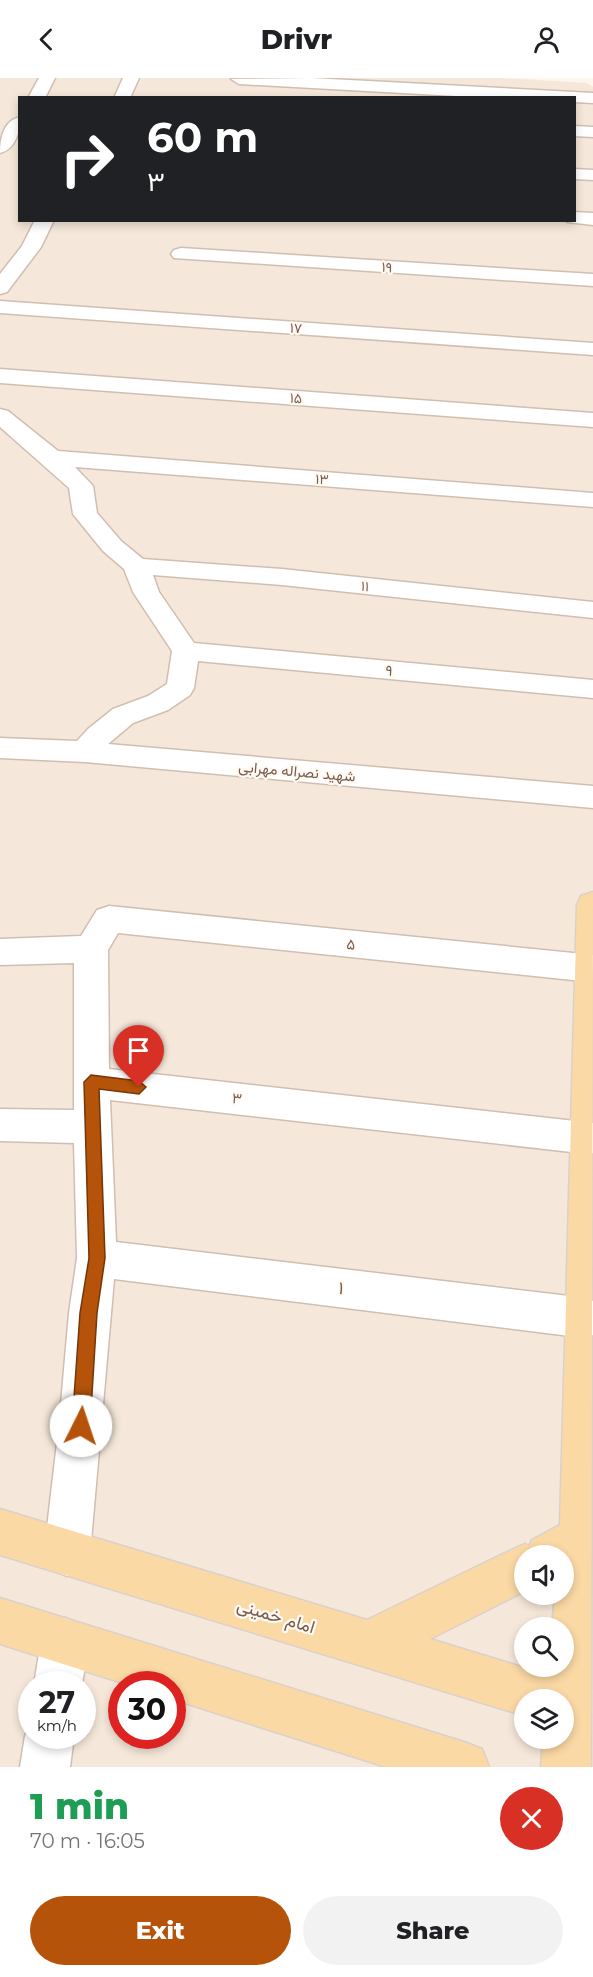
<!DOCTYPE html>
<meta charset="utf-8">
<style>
body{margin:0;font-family:Montserrat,Vazirmatn,sans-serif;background:#f2f2f2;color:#202124;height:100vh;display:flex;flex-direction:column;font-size:22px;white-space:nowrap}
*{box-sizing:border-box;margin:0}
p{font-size:20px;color:#757577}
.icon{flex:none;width:33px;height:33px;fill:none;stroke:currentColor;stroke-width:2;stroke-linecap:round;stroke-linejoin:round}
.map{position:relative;height:1689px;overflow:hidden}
.panel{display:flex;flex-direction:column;background:#fff;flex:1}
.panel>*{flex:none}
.hud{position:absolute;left:18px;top:18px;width:558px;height:126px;border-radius:0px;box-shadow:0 3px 9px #0003;background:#202124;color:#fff;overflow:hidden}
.buttons{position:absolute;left:514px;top:1467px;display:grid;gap:12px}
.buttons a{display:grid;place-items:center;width:60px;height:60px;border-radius:50%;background:#fff;box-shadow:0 3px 9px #0003;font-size:30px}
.speed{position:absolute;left:18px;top:1593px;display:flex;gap:12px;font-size:30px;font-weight:700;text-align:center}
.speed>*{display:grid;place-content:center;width:78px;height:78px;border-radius:50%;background:#fff;box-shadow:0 3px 9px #0003;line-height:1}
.speed small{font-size:15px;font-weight:400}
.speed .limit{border:9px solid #d22;background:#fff;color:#111}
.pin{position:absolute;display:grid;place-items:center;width:51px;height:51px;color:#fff;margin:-62px -26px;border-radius:50% 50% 50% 0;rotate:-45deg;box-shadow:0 0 6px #0007}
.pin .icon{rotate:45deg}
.me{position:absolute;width:66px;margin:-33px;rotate:4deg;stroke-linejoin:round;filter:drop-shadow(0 0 4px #0008)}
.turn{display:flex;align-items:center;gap:21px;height:126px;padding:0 30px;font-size:27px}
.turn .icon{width:78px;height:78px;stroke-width:2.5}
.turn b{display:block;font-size:42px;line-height:51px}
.round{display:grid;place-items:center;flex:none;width:63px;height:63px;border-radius:32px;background:#f2f2f2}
.headline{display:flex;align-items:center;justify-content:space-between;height:102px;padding:0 30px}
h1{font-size:36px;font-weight:800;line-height:45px;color:#1e9e55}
.primary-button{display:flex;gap:12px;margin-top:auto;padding:12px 30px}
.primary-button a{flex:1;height:69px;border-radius:36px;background:#b45309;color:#fff;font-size:24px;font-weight:800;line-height:69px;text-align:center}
.primary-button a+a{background:#f2f2f2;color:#202124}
header{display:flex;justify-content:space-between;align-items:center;height:78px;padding:0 30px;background:#fff;font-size:27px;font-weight:800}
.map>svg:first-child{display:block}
.residential{fill:#f5e8da;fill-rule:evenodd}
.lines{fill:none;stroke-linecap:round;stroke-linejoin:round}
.minor-casing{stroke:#d1beb0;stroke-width:3}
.major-casing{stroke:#dad1cd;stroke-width:3}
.minor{fill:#fff;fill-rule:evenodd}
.major{fill:#fbd9a5;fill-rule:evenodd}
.route{fill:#b45309;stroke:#753606;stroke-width:1.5}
.labels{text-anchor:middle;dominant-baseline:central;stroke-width:4.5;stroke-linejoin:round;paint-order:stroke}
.far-street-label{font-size:14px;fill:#7a5c4d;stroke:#fffaf3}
.street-label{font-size:15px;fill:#7a5c4d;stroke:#fffaf3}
.near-street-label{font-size:18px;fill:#7a5c4d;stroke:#fffaf3}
</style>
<header><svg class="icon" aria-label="back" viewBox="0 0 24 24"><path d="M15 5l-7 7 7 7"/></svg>Drivr<svg class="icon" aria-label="person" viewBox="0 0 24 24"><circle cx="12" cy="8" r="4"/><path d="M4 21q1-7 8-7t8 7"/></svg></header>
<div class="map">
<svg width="593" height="1689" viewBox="0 0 593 1689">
<rect width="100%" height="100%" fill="#fdf6ec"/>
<!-- residential -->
<path class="residential" d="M0,0H502L587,5L593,9V1689H0ZM20,20H574V142H20ZM525,1478H564V1516H525ZM525,1550H564V1588H525ZM32,1606H82V1658H32ZM122,1606H172V1658H122ZM525,1622H564V1660H525Z"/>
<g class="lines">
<defs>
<g id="minor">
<path d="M39,0H55L45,20H28Z"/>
<path d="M123,0H139L130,20H114Z"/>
<path d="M311,0L593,15V25L574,24V20H492L239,6L231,1Z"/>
<path d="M20,39C20,53 16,71 0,75C0,61 3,43 20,39Z"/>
<path d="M574,48L593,49V59L574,58Z"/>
<path d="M574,91L593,92V102L574,101Z"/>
<path d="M574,134L593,135V147L567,144L574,142Z"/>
<path d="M35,142H54L41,169L7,214L0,216V196L22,168Z"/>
<path d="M181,170L593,196V208L174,180L171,176L174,172Z"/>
<path d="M0,223L593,265V277L0,235Z"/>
<path d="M0,291L593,335V349L0,305Z"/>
<path d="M0,331L8,333L58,373L593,415V429L75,389L93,408L97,435L121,463L143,481L282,491L593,524V540L282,507L153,497L159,514L194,565L593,602V620L198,583L194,610L190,617L168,632L133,645L108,666L593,708V730L85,684L0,680V660L77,663L88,651L113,631L148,618L167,606L172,573L133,514L124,491L103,473L73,436L69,410L0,349Z"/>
<path d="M109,828L593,877L592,904L118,855L108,872L109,991L593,1045V1075L589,1076L110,1022L116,1164L586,1220L593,1223V1257L586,1260L114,1201L90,1475L83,1491L67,1498L51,1491L44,1475L59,1348L69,1235L77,1180L74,1065L0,1063V1031L74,1032V885L0,887V861L81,858L97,832Z"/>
<path d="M65,1540L82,1547L89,1564L82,1606H34L41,1564L48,1547Z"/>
<path d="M32,1643V1658H74L70,1689H20L25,1658Z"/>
</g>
<g id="major">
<path d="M593,814L591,1689H541L543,1660H564V1622H525V1638L0,1477V1431L367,1542L509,1473L525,1466L529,1468L532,1462L560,1447L577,827L581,818ZM525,1478H564V1516H555L552,1550H564V1588H549L548,1597L430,1561L525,1513Z"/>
<path d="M0,1520L464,1664L482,1671L489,1689H386L172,1621V1606H126L0,1566Z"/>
</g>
</defs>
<!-- minor casing -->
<use href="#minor" class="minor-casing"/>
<!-- major casing -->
<use href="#major" class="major-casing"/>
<!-- minor -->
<use href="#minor" class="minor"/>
<!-- major -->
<use href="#major" class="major"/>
</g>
<!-- route -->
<path class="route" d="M91,997L139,1003L146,1009L139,1016L99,1011L105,1180L97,1235L90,1348L87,1354L81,1357L75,1354L72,1348L80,1235L89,1180L84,1004Z"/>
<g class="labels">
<!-- far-street labels -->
<g class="far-street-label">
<text transform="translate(387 189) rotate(4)">۱۹</text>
<text transform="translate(296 250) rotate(4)">۱۷</text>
<text transform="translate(296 320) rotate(4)">۱۵</text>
<text transform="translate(322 401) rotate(4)">۱۳</text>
<text transform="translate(365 508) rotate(6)">۱۱</text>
</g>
<!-- street labels -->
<g class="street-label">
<text transform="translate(389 592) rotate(5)">۹</text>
<text transform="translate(297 693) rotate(5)">شهید نصراله مهرابی</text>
<text transform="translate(351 866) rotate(6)">۵</text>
<text transform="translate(237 1020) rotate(6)">۳</text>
</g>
<!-- near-street labels -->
<g class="near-street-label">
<text transform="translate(341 1210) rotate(7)">۱</text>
<text transform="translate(276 1538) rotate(17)">امام خمینی</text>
</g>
</g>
</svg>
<div class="buttons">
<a><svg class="icon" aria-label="sound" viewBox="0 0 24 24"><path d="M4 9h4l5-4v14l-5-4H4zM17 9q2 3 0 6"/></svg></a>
<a><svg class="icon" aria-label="search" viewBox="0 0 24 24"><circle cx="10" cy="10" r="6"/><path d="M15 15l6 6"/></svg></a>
<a><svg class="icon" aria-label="layers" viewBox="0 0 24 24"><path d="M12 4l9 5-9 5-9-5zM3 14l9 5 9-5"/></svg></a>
</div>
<div class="speed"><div>27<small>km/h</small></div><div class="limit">30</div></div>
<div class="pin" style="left:139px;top:1009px;background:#d93025"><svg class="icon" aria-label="arrive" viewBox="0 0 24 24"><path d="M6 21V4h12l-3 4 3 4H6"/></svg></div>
<svg class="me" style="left:81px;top:1348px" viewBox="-20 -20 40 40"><circle r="19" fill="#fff"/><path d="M0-13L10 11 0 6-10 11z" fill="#b45309"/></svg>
<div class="hud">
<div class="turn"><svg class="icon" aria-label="right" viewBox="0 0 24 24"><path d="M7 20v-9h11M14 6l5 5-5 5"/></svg><div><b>60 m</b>۳</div></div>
</div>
</div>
<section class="panel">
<div class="headline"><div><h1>1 min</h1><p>70 m · 16:05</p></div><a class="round" style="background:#d93025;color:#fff"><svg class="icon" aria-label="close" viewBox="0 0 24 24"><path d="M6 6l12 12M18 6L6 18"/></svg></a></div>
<div class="primary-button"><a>Exit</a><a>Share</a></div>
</section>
